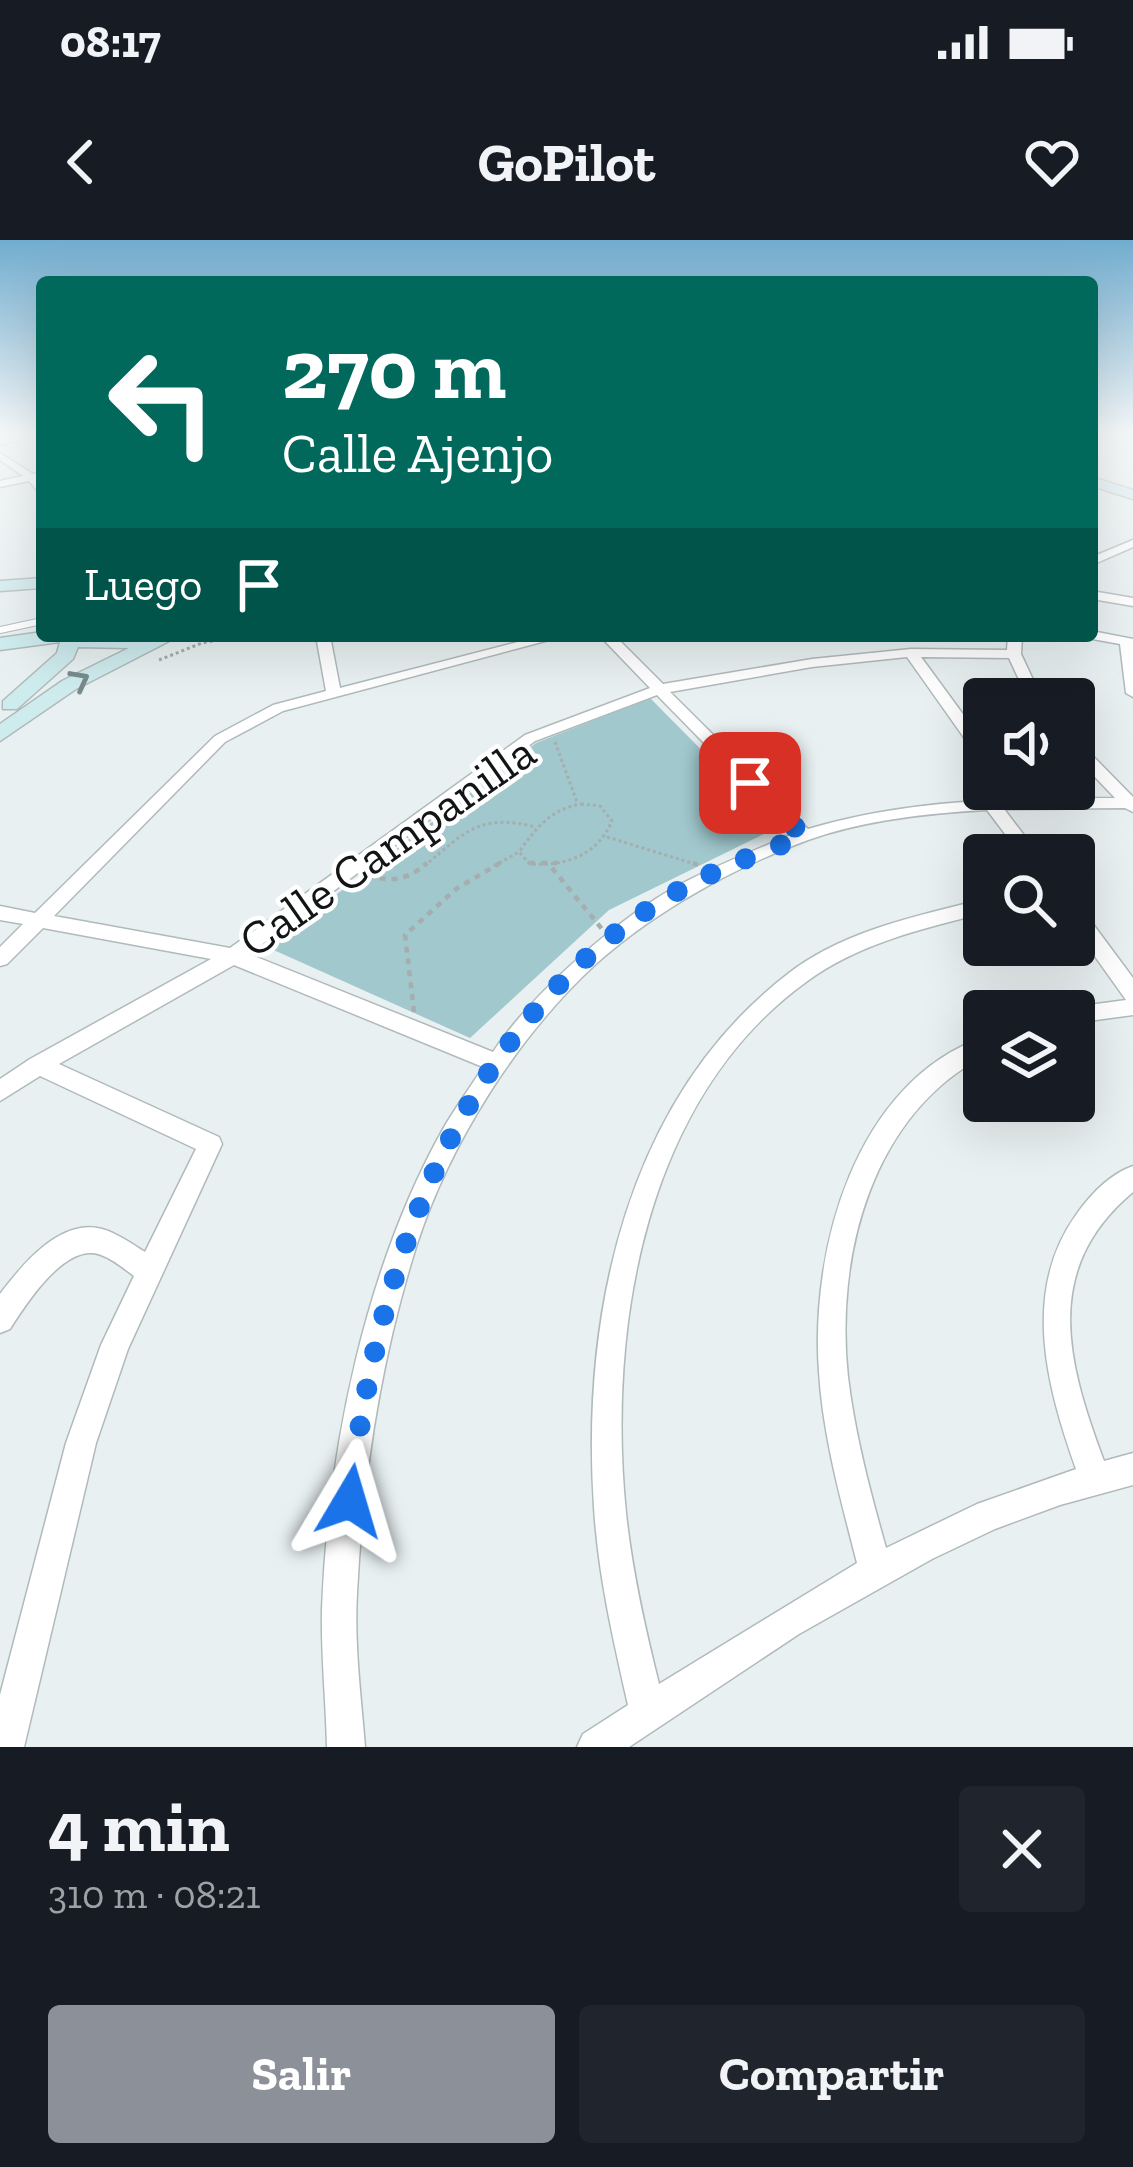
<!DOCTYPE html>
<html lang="es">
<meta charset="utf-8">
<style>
body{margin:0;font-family:"Zilla Slab",serif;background:#20242c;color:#f1f3f6;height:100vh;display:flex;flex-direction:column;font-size:45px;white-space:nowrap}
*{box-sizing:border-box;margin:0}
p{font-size:39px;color:#9ea1a6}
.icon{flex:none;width:66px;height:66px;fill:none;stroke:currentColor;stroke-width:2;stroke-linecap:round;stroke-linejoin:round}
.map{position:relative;height:1507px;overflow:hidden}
.sheet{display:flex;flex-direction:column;background:#171b24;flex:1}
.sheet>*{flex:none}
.guide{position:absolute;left:36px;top:36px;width:1062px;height:366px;border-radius:12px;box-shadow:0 12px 48px #0002;background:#00695c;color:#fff;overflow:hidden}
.fabs{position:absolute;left:963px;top:438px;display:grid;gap:24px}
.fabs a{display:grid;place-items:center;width:132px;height:132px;border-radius:12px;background:#171b24;box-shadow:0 12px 48px #0002;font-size:60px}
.pin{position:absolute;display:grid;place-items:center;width:102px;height:102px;color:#fff;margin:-51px;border-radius:24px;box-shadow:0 6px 18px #0006}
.me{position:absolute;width:132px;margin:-66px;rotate:7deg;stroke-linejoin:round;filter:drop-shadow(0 0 9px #0008)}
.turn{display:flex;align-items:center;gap:42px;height:252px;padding:0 48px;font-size:54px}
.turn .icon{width:156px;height:156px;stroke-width:2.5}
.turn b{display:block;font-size:84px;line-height:102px}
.then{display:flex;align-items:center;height:114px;padding:0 48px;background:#0003;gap:24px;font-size:45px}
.round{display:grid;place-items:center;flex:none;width:126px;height:126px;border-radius:12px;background:#20242c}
.head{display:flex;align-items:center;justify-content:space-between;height:204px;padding:0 48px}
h1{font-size:72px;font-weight:700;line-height:90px}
.button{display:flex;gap:24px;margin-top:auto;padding:24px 48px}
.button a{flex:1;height:138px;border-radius:12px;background:#8c9099;color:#fff;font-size:48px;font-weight:700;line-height:138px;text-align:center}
.button a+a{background:#20242c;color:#f1f3f6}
.status{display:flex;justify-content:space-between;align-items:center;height:84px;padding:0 60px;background:#171b24;direction:ltr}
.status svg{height:33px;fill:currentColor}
header{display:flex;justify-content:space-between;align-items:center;height:156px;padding:0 48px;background:#171b24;font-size:54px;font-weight:700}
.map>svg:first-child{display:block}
.green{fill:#a0c8cd}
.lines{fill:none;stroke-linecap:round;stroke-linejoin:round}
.lane-casing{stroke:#b1babb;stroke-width:8}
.street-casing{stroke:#b1babb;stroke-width:3}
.secondary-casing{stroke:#b1babb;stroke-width:3}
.path-far1{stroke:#a6adae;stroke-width:3;stroke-dasharray:3 3;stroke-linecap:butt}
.path{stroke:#a6adae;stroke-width:4.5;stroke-dasharray:6 6;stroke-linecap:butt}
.lane{stroke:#fff;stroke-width:6}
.street{fill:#fff;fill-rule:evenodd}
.secondary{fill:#ceebee;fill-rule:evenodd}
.oneway{stroke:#798b8d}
.route{stroke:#1a73e8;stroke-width:21;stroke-dasharray:0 37.8}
.labels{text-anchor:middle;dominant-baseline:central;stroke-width:9;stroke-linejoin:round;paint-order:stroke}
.street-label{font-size:48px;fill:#121516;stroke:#fff}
</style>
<div class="status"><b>08:17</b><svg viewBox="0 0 49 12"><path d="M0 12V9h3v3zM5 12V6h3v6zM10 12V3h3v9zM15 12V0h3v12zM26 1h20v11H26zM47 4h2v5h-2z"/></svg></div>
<header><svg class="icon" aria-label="back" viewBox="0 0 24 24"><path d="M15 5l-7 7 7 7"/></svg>GoPilot<svg class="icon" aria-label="heart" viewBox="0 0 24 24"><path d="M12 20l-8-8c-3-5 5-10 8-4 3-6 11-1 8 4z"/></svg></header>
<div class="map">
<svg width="1133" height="1507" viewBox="0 0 1133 1507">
<rect width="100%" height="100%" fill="#e8f0f1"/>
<!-- green -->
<path class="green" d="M650,458L778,587L609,670L470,798L267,707L536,503Z"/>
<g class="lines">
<defs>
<path id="lane" d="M0,390L42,381"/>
<g id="street">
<path d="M29,191L42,193L0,205V199Z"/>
<path d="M0,213L33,234H40L37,239L42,246V256L29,241L0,247V241L23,236L0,220Z"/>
<path d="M1133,300V307L1092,325V317Z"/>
<path d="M1092,351L1133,358V366L1092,359Z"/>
<path d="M1092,391L1133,399V457L1126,453L1120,404L1087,398L1092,396Z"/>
<path d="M316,396H330L340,448L541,396H564L283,471L225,502L54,676L230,708L525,495L650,448L600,396H615L663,444L812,419L911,409L1007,410L1008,396H1022L1021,414L1042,459H1028L1009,418L921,417L984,503L983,518L977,516L907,417L812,427L670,452L808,589C908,559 1011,558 1115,558L1074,515V501L1080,503L1133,557V572L1125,568L1004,569L1039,615H1021L987,570C927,573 865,580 808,600C735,627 655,671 597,723C518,795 450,903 417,1004C381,1117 363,1234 357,1353C354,1404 361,1456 365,1507H327C326,1461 321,1415 322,1369C328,1210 365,1028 443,889C455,868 470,848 483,827L234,725L59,824L219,897L222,904L128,1109L96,1203L24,1507H0V1455L66,1203L101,1105L134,1036C124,1029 113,1019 101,1015C66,1001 26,1064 10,1089L0,1093V1054C22,1025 60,978 102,989C117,993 132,1004 145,1012L196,909L40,836L0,861V839L30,819L211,719L43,688L7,724L0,726V707L23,684L0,680V666L35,673L215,496L273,465L326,451ZM657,455L793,594C756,610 717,625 681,644C619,677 532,753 493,812L249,714L535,501Z"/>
<path d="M984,659V673C922,689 859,703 806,742C645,859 607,1087 626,1273C632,1331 645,1388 659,1444L857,1323C841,1260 823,1197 819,1132C810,1010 855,842 984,797V816C871,876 835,1017 848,1137C855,1195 870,1251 886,1308L977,1264L1076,1229C1047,1147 1021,1052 1076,975C1090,955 1110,934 1133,926V952C1041,1029 1067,1122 1104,1221L1133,1213V1245L1060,1265L995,1289L932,1319L799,1394L629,1507H577L583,1494L628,1465C613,1399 598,1334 594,1267C581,1073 627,857 789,733C845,690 918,676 984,659Z"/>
<path d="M1074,666L1081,668L1133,738V775L1074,783V771H1065L1074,767L1126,760L1074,687Z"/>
</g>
<g id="secondary">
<path d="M1092,237L1133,250V259L1092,246Z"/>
<path d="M42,338V348L0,351V341Z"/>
<path d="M42,392V396L177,397L76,449L0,501V484L62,441L129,408L78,407L73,419L17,469H3V461L57,413L60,402L0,410V398Z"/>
</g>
</defs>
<!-- lane casing -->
<use href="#lane" class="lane-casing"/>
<!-- street casing -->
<use href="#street" class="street-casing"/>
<!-- secondary casing -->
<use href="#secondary" class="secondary-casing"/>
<!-- path-far1 -->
<g class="path-far1">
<path d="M159,420L202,403L240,396"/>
<path d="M555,502L577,562"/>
<path d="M581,564L600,566L612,581C597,616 566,626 530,624L519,612C536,588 551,569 581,564Z"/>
<path d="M607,597L698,625"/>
<path d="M424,626C466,592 478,573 536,587"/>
<path d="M494,626L519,612"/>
</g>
<!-- path -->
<g class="path">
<path d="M529,623H557"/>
<path d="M693,623L698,625"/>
<path d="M552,628L602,689"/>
<path d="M368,635C392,643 407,640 427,623"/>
<path d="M414,772L405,695L456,649L500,623"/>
</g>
<!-- lane -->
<use href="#lane" class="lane"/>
<!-- street -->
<use href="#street" class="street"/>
<!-- secondary -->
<use href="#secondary" class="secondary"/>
</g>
<!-- one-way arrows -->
<defs><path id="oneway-chevron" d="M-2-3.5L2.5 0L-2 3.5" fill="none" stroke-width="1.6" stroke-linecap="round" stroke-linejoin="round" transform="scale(3)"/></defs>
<use class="oneway" href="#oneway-chevron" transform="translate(80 440) rotate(-28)"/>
<!-- sky -->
<linearGradient id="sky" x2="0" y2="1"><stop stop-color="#71acce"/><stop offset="0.48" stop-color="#f5f8f9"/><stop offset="1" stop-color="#f5f8f9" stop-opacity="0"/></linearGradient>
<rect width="1133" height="402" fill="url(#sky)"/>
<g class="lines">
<!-- route -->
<path class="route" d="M350,1261C374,1035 456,794 655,665C702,634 752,616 804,596L750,543"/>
</g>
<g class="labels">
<!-- street labels -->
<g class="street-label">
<text transform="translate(387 606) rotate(-35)">Calle Campanilla</text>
</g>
</g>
</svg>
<div class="fabs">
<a><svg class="icon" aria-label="sound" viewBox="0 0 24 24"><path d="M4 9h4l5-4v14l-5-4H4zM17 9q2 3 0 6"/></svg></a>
<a><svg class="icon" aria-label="search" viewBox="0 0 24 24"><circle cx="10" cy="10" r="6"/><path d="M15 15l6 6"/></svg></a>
<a><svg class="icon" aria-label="layers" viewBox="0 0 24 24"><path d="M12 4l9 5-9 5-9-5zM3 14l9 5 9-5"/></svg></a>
</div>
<div class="pin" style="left:750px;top:543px;background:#d93025"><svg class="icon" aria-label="arrive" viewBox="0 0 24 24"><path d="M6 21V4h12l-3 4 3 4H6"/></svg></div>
<svg class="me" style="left:350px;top:1261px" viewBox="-20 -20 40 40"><path d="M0-17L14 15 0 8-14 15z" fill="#1a73e8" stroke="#fff" stroke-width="4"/></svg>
<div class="guide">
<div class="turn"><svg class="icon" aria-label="left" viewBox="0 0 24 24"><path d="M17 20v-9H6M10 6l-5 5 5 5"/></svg><div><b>270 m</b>Calle Ajenjo</div></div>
<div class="then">Luego<svg class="icon" aria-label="arrive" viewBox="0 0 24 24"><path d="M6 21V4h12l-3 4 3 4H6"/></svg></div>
</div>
</div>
<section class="sheet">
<div class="head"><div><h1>4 min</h1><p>310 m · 08:21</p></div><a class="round"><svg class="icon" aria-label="close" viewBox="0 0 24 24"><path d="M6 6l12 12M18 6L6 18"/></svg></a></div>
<div class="button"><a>Salir</a><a>Compartir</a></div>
</section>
